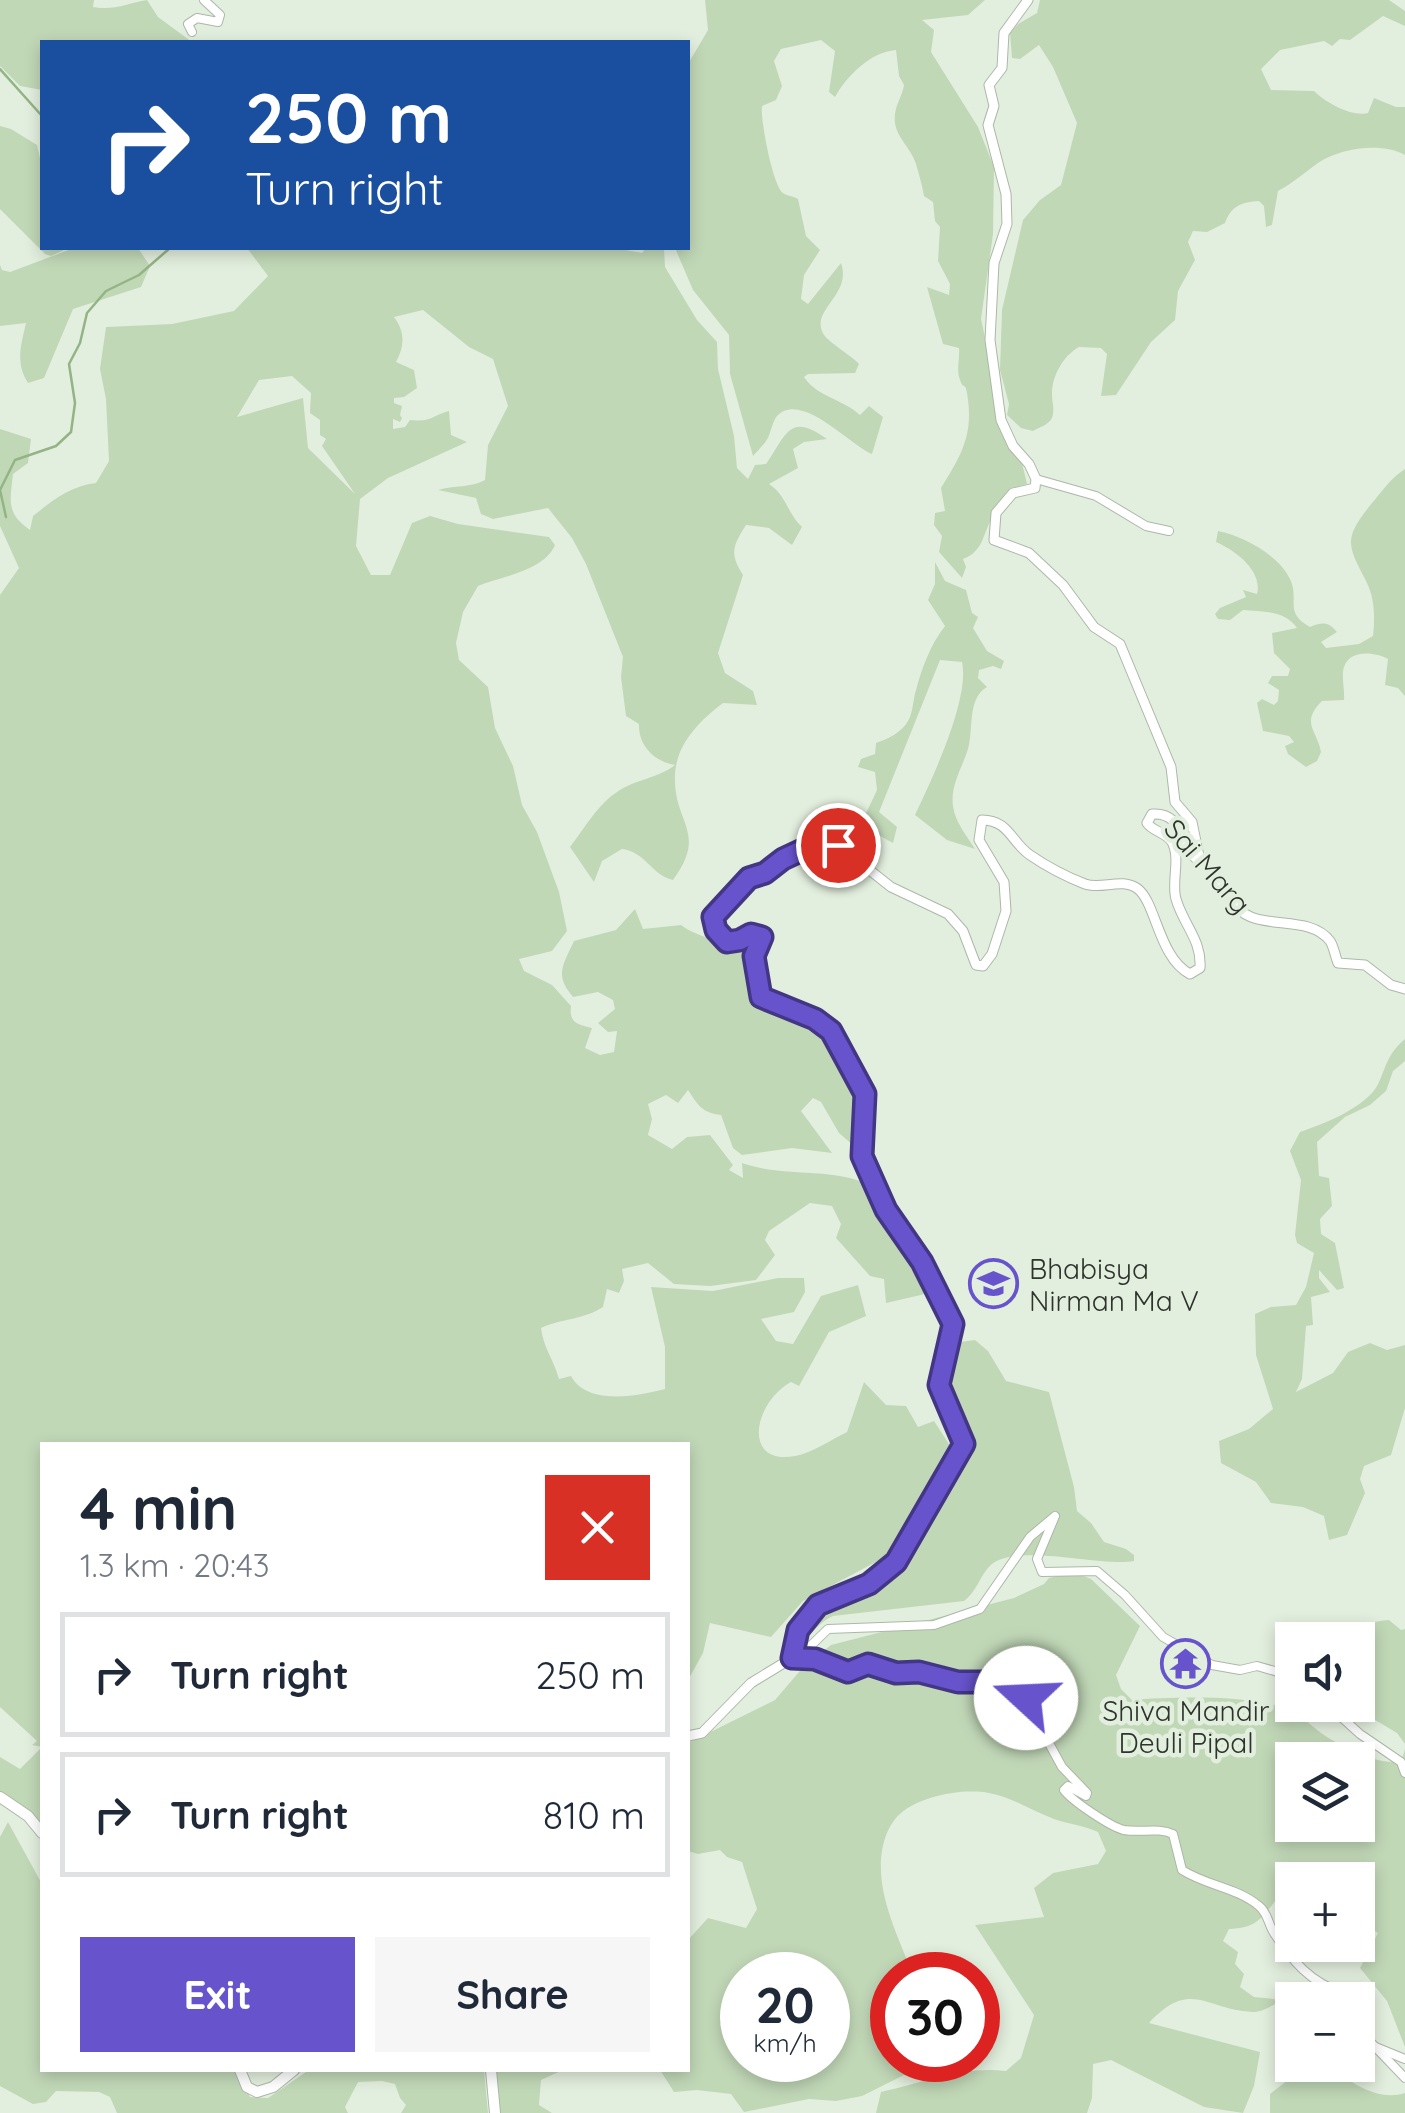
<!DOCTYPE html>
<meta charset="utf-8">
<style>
body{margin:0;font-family:Quicksand,sans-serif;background:#f6f6f7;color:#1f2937;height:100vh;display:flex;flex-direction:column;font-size:38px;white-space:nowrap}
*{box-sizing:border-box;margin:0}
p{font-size:32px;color:#747a83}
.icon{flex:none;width:55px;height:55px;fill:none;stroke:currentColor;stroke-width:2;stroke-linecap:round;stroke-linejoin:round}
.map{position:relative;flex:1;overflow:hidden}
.details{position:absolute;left:40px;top:1442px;width:650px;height:630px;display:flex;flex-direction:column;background:#fff;border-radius:0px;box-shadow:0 5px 15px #0003}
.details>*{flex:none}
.hud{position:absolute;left:40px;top:40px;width:650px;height:210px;border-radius:0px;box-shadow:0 5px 15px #0003;background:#1a4fa0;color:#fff;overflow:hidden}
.buttons{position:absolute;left:1275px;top:1622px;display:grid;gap:20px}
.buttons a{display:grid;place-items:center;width:100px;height:100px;border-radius:0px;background:#fff;box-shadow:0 5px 15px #0003;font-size:50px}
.speed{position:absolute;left:720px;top:1952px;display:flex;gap:20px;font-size:50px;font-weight:700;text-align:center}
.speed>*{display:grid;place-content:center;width:130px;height:130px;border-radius:50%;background:#fff;box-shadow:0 5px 15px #0003;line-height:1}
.speed small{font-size:25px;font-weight:400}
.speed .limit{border:15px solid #d22;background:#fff;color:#111}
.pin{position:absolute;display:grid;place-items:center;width:85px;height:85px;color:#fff;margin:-42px;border:5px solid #fff;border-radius:50%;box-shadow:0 2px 10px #0007}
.me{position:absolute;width:110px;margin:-55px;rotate:290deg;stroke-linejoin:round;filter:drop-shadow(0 0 8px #0008)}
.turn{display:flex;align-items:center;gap:35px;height:210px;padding:0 40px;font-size:45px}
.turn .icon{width:130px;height:130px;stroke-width:2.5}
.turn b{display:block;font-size:70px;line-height:85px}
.round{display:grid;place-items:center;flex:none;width:105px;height:105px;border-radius:0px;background:#f6f6f7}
.overview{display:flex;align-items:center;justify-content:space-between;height:170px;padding:0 40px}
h1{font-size:60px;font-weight:700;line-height:75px}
.action{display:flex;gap:20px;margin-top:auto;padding:20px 40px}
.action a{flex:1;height:115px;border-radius:0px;background:#6753cc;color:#fff;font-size:40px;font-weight:700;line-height:115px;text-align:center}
.action a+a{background:#f6f6f7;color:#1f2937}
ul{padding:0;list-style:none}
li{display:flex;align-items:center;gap:30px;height:125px;margin:0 20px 15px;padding:0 20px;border:5px solid #e0e1e3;border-radius:0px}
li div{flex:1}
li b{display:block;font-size:38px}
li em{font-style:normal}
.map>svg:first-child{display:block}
.green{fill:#c1d8b7;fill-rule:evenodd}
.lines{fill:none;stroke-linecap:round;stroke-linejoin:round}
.stream{stroke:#93b485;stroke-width:2.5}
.minor-casing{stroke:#acb8a8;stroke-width:10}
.tertiary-casing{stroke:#acb8a8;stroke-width:11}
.secondary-casing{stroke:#acb8a8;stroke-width:12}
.minor{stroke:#fff;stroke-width:8}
.tertiary{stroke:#fff;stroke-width:9}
.secondary{stroke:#fff;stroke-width:10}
.route-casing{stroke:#433685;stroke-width:25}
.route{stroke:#6753cc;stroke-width:18}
.labels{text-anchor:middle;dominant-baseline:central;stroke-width:9;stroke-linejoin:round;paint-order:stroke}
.street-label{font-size:28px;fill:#2e332c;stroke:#e3efde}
.poi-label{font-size:28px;fill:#2e332c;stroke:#e3efde;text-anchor:start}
</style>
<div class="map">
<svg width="1405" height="2113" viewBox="0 0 1405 2113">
<rect width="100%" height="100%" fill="#e3efde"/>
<!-- green -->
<g class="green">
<path d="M0,0H94L93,7C113,11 129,3 147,0L158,17L192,42H42V90L20,86L0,66Z"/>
<path d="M705,0H985L968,15L922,20L934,30L931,52L978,127L994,167L993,234L981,319L1009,447L1022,463L1027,484L1011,488C1005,498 997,507 992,518C982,535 984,551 963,559L966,567L962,578L939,552L942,536L934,525L935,513L945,511L941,488C962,454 974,434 967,393C965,381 964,391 960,380C956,370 960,358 959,348L943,344L927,287L949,295L950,284L938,261L940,227L935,221L933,202L924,196C922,185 919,174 916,164C911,148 897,138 895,123C893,107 902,98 904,85L899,76L896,50C870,52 847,76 835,97L829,92L835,51L821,40L781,49L774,61L782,86L776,100L762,106C760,119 773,186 783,193C787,196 793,196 798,199L806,236L820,250L804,275L801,299L808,304L841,263C852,294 813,308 822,331C825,341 850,354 859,364L855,373L808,374L804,377C817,397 843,399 860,415L869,406L883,417L872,454C851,446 801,390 777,416C773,421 771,431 768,438C764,445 758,450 753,456L730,374L729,335L693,290L675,248H688V64L708,30Z"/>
<path d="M1040,0H1389L1405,11V26L1383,16L1350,40L1340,39L1332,46L1324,41L1280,50L1261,69L1271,90L1314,91C1326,103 1352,117 1368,113L1374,98L1396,107H1405V155C1382,142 1341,148 1318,163C1304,173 1293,183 1278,191L1272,225L1266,227L1264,206L1259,201C1242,202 1231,206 1225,223L1207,232L1193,231L1188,242L1195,260L1178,291L1175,320L1151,342L1116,395L1101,396L1107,354L1101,348L1079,347C1063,356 1052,376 1052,394C1052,402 1055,410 1052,418C1048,425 1040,427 1033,431L1021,428L1007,415L1009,404L1000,370L1002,310L1023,220L1040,200L1061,185L1077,123L1053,67L1039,45L1020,59L1012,58L1010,33L1018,24L1037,13Z"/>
<path d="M0,126L11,129L37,145L42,167V248H68L51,256L45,254L0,209Z"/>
<path d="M74,248H138L150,266L141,287L73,309L44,378L28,383C15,363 21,345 26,323L0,326V265L2,270L10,272Z"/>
<path d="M247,248H615L642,253L646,248H664L665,267L697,320L717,342L718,369L734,436L737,468L748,479L755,465L766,464C787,434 789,412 827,439L804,442L793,449L798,468L769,484C787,496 787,513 802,527L792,545L769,528L746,525C733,546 729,553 743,575L718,653L725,673L753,691L757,705L723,703C698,722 673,747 675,782C676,824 707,834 673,880C651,875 646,852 622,849L602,861L594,882L570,847C584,829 598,804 617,792C635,779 657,779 675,765C655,762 638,746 639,724L626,716L621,677L623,657L586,564L572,538L548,508L493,519L481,514L476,498L438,490C454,485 471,488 485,480L488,445L508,406L493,359L469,347L423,310L394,317C406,333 404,347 396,362L414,370L417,388L404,397L394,398V403L402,406L400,415L402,418L400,422L393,419V429L405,427L410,420C433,422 431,416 449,411L451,435L467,442L388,478L360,499L356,546L371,575H390L412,523L430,516L458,524L549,537L555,545C544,571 502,576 478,586L463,612L456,643L459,660L488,687L495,728L513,766L522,805L537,832L559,892L567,931L552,951L519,959L524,971L552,985L571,1006C569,1023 577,1024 592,1028L585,1048L600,1055L614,1052L617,1031L608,1032L598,1023L615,1009L613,1000L598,992L573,997C554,975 563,965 574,941L616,930L635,909L643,929L681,925C696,937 714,936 726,950L744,947L749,952L753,1000L779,1015L807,1019L841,1059L865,1105L862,1153L839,1133L821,1102L813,1098L801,1111L832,1153L792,1148L742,1155L733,1148L721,1115C702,1113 698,1105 688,1090L678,1103L666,1095L648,1104L652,1119L648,1135L672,1149L687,1137L710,1135L733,1165L729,1170L743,1178L742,1163C786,1178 824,1167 866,1183L885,1223L926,1285L925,1294L886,1303L884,1279L870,1276L836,1238L841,1224L832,1206L810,1203L769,1231L765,1240L775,1255L756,1280L710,1286L674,1284L648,1263L622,1269L624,1281L619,1293L607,1289L603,1307C583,1320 563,1318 541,1328C543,1347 554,1360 559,1379L571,1376C587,1406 638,1396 665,1389V1347L651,1287L713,1291L778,1278H804L805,1292L794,1312L761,1319L776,1341L793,1344L821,1296L858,1285L866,1316L829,1332L799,1386L791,1382C753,1403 742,1466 795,1456C812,1453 832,1439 847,1432L864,1382L886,1405L906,1406L918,1427L934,1421L953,1450L885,1557L803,1601L771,1637L710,1623L703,1653L688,1680V1445H42V1829L0,1802V1757L20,1769L42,1747L32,1745L37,1741L0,1707V595L19,568L0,526V429L31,439L28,463L13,474C10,502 6,513 30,530L33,516C53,500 70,486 96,483L109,461L106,399L100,369L106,327L172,324L234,311L268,276ZM292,376L311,393L310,413L320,420V435L326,439L322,446L355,494L308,448L303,398L237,417L259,380Z"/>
<path d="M1405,469V696L1398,688L1385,685L1388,659C1375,652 1350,649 1344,667C1341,676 1345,690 1344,700L1322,701C1300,723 1317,730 1321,752L1317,761L1306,767L1288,754L1285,746L1294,742L1289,736L1263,731L1257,703L1262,699L1274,705L1278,701L1279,690L1268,683L1272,676H1288L1290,669L1274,653L1272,633L1297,628C1285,610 1263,612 1243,610L1230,620L1218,619L1215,614L1220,608L1246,597L1243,590L1257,594C1263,571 1235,550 1216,542L1218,531C1243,536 1279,555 1290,579C1300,600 1283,612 1310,627C1321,622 1329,621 1337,632L1321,642L1326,648L1359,644L1373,636C1375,618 1375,598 1366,581C1347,544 1343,539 1372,503C1383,490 1391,478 1405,469Z"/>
<path d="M935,562L945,581L966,590L972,613L978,617L973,628L987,651L1004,661L1001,669L993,666L979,670L978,678L987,687C968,698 973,726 969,745C964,766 950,783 953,806C955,822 967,836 975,849L947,840L915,815C932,779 970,699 962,662L940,660L879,812L897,827L893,843L873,832L864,847L847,849L848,825L862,822L877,790L875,772L858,767L861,759L875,754L876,743C888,739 902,732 908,721C913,713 913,699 916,690C922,667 931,644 945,626L928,600L935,584Z"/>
<path d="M1405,1039V1061L1393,1071L1386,1091L1370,1105L1345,1117L1317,1142L1319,1176L1329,1178L1332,1206L1320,1219L1321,1234L1335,1243L1344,1288L1337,1290L1319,1270V1278L1330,1292L1311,1297L1313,1325L1306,1326L1302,1379L1296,1392L1333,1373L1348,1352L1370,1343L1387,1350L1405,1345V1408L1391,1455L1364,1466L1360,1479L1365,1493L1347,1535L1329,1540L1324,1516L1303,1507L1271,1503L1256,1482L1221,1463L1219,1441L1249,1429L1273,1409L1256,1355L1255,1314L1271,1307L1296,1305L1306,1287L1314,1253L1297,1243L1295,1235L1301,1180L1290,1151L1300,1132C1323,1124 1354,1112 1372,1093C1385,1079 1382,1058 1405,1039Z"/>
<path d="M975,1340L988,1351L1006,1381L1049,1392L1074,1487L1077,1511L1091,1523L1104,1542L1126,1549L1134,1555V1561C1101,1567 1019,1543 992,1564C980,1574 977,1592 964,1601L833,1616C819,1622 813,1634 800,1642L795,1639L797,1628L805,1613L839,1609L867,1593L882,1589L907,1557L970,1446C961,1405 928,1402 936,1351L945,1344Z"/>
<path d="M1074,1572L1091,1579L1140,1626L1116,1675L1121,1689L1132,1700C1172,1697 1252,1694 1289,1710C1303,1716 1314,1729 1327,1737C1348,1750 1376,1764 1401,1762L1405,1749V2047L1387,2001L1360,1968L1378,1933L1358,1920V1880H1292V1892L1285,1889C1264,1912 1263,1928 1229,1929L1223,1941L1238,1952L1235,1964L1244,1974L1240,1987L1254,1997L1283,2000C1274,2004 1263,2012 1253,2012C1205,2010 1191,1978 1149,2023L1260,2052L1254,2086L1243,2113L1204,2107L1111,2060L1093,2064L1092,2098L1087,2113H876L881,2092C923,2083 962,2066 1006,2071L1021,2058L1034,2015L975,1925L1044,1917L1034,1888L1053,1873L1098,1864L1106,1851L1098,1832C1083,1825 1068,1824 1054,1819C1032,1811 1012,1797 989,1793C963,1788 920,1796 900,1814C885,1827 880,1852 881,1871C882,1906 901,1943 913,1975H892V2060H935L931,2071L906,2074L862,2096L836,2101L809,2099L744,2112L731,2094L697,2090L674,2092L660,2070H688V1940L708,1918L746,1928L757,1909L742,1862L727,1857L720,1850L698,1854L688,1851V1743L775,1700L805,1665L831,1645L1014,1598L1044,1584L1049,1578ZM1292,1760H1358V1825H1292ZM742,1975H828V2060H742Z"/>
<path d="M1389,1620L1401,1630L1405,1629V1744L1397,1733L1350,1705H1358V1640H1351C1358,1625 1373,1621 1389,1620Z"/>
<path d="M8,1822L42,1884V2070H238L250,2097L268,2098L309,2070H484L488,2113H401L406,2105L400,2098L395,2084L382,2081L358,2082L345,2107L348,2113H117L110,2097L99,2092L56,2091L46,2102L33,2104L0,2086V1837Z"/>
<path d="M1307,2065H1330C1349,2082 1378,2102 1405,2093V2113H1270V2094Z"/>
<path d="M493,2070H563L541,2080L539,2105L552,2113H497Z"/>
</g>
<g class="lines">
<!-- stream -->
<g class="stream">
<path d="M0,69L42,116"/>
<path d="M6,517L0,490L15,460L56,446L71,432L75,403L69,364L80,343L87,313L106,291L139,275L170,248"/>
</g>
<defs>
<g id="minor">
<path d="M192,32L188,24L197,18L218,22L220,15L204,0"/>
<path d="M1036,479L1096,496L1146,526L1169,531"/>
<path d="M797,1657L815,1659L848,1672L868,1664L877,1665L896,1673L919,1671L959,1682L992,1681L1021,1692L1062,1767L1087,1793L1086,1796L1068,1786L1064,1790C1072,1801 1111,1827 1124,1830C1141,1833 1158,1827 1173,1834L1182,1870C1207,1886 1236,1887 1259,1906C1268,1913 1268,1924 1274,1933C1292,1961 1311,1983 1343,1993L1347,2000"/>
<path d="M799,1657L828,1629L934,1625L980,1609L1030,1537L1055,1516L1037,1559L1042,1572L1097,1571L1125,1595L1163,1637L1212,1665L1240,1670L1257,1666L1292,1676"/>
<path d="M1328,1705L1360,1734L1401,1762L1405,1773"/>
<path d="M1358,2029L1405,2078"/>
<path d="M1373,2046L1405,2059"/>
</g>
<g id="tertiary">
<path d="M1028,0L1004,33L1002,68L989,85L994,106L988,125L1006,194L1007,224L994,263L990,340L1001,420L1013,446L1029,464L1036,479L1035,488L1013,493L996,513L994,540L1029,553L1063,585L1094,627L1120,644L1171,767L1175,802L1192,822L1200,861"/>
<path d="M688,1736L702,1733L751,1683L792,1658L798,1630L818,1605L869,1584L896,1562L965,1444L939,1385L953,1324L922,1262L886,1210L862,1156L865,1094L831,1031L815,1019L761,997L754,956L762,937L751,934L740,941L727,942L716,930L713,917L749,878L765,873L783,859L815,845L827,843L838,845L891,887L948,914L963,931L976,965L983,966L992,954L1006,911L1004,882L979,840L982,820C1009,820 1011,842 1030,855C1046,866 1067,877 1085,884C1102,890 1122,877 1138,889C1156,903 1159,958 1190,974L1200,968C1202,940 1183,924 1176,899C1171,882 1181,859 1172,842C1166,832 1153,832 1147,823L1152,814C1179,812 1180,836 1192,854C1198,863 1208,868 1215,875C1224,885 1229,898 1237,907C1257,932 1309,913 1330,941C1334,947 1335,956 1338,963L1365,965L1391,985L1405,989"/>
</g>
<g id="secondary">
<path d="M0,1797L28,1816L42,1833"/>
<path d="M240,2070L247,2087L257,2092L273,2087L294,2070"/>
<path d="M491,2070L495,2113"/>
</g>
</defs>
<!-- minor casing -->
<use href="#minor" class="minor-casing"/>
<!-- tertiary casing -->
<use href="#tertiary" class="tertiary-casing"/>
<!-- secondary casing -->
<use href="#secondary" class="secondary-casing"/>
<!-- minor -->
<use href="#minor" class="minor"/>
<!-- tertiary -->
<use href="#tertiary" class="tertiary"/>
<!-- secondary -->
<use href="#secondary" class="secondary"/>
</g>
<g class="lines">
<defs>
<path id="route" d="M838,845L815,844L783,859L765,873L749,878L713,917L716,930L727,942L740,940L751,934L762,937L754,956L761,997L815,1019L831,1031L865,1094L862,1156L886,1210L922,1262L953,1324L939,1385L964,1444L896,1562L869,1584L818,1605L798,1630L792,1658L815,1659L848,1672L868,1664L896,1673L919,1672L958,1682H992L1021,1692L1026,1698"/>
</defs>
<!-- route casing -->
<use href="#route" class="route-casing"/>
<!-- route -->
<use href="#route" class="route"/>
</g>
<!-- icons -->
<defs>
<symbol id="school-ring" viewBox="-11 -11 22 22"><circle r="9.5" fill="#e3efde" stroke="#6753cc" stroke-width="1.5"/><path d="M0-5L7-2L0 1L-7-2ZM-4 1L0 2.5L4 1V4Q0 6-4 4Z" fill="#6753cc"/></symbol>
<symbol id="temple-ring" viewBox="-11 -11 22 22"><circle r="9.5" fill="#e3efde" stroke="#6753cc" stroke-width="1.5"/><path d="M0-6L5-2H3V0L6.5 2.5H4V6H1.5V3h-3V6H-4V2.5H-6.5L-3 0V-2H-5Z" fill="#6753cc"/></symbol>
</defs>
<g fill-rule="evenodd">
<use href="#school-ring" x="966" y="1256" width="55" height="55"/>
<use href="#temple-ring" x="1158" y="1636" width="55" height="55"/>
</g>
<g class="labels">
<!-- street labels -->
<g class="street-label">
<text transform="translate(1208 866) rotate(49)">Sai Marg</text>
</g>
<!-- poi labels -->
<g class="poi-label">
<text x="1029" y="1268">Bhabisya<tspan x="1029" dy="32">Nirman Ma V</tspan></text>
<text x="1186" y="1710" text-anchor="middle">Shiva Mandir<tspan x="1186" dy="32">Deuli Pipal</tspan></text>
</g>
</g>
</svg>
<div class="buttons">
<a><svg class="icon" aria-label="sound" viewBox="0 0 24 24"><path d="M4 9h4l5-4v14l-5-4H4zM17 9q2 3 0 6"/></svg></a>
<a><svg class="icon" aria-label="layers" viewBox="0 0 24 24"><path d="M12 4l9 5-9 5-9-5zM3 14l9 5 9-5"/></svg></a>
<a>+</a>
<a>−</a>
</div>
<div class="speed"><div>20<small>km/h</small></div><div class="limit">30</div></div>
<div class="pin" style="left:838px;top:845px;background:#d93025"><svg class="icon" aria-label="arrive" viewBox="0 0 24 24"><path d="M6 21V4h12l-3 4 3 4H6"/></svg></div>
<svg class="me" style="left:1026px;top:1698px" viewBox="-20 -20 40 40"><circle r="19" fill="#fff"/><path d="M0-13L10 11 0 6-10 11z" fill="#6753cc"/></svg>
<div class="hud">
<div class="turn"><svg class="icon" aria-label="right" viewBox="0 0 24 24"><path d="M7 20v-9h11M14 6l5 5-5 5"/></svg><div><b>250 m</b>Turn right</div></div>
</div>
<section class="details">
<div class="overview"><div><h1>4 min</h1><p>1.3 km · 20:43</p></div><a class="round" style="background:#d93025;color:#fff"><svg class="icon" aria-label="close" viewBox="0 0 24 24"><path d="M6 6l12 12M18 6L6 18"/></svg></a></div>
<ul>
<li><svg class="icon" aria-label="right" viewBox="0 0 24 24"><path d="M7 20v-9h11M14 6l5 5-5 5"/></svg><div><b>Turn right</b></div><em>250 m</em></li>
<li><svg class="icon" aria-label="right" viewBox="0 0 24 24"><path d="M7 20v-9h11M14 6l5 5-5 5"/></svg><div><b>Turn right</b></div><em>810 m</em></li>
</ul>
<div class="action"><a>Exit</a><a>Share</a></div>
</section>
</div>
